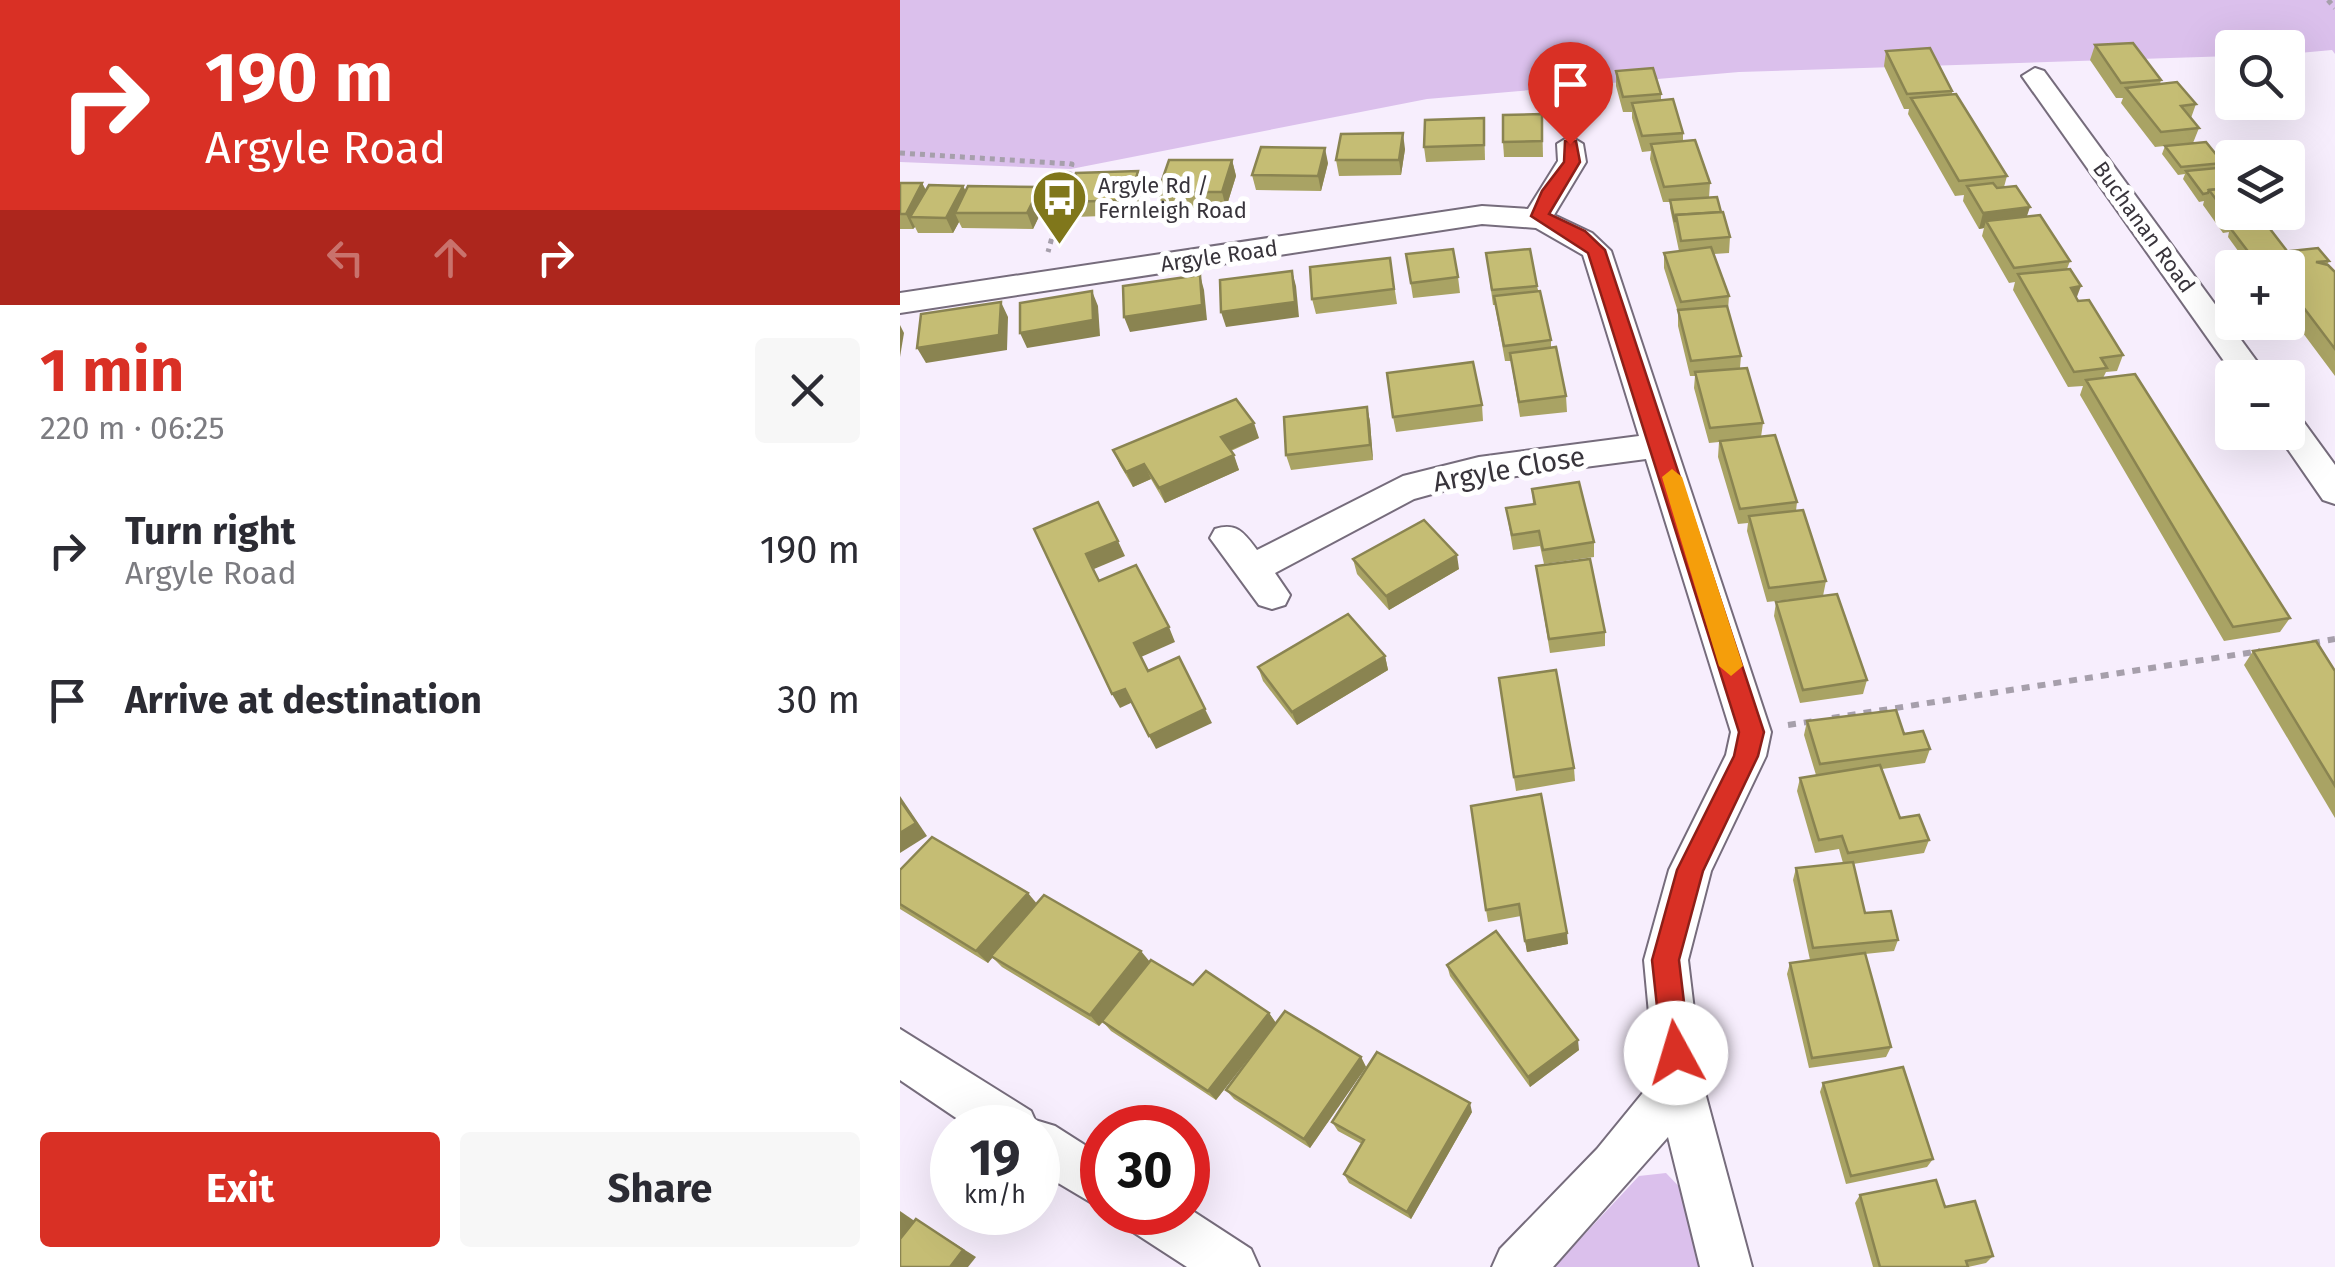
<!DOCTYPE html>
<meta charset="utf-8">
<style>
body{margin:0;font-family:"Fira Sans",sans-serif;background:#f7f7f7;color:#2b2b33;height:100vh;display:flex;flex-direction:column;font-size:38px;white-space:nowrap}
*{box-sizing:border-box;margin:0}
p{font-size:32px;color:#7c7c81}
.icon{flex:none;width:55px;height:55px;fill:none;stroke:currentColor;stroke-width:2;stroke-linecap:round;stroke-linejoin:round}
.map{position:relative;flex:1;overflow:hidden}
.side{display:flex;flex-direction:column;background:#fff;width:900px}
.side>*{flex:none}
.top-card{background:#d93025;color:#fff;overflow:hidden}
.controls{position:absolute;left:1315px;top:30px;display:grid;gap:20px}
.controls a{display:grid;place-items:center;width:90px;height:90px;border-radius:10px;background:#fff;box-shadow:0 10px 40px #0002;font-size:50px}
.speed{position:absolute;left:30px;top:1105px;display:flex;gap:20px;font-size:50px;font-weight:700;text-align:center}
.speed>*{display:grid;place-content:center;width:130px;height:130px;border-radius:50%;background:#fff;box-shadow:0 10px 40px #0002;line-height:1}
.speed small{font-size:25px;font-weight:400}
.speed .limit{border:15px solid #d22;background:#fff;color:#111}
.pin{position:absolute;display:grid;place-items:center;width:85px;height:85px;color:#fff;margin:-102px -42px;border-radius:50% 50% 50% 0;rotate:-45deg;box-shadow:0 0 10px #0007}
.pin .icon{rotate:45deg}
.me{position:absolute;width:110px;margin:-55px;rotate:354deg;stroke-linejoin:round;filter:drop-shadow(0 0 8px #0008)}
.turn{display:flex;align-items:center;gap:35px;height:210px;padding:0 40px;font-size:45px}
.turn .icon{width:130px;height:130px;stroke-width:2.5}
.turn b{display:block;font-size:70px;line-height:85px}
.lanes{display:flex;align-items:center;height:95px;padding:0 40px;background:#0003;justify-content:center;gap:50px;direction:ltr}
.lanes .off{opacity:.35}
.round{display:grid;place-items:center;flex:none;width:105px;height:105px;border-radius:10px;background:#f7f7f7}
.headline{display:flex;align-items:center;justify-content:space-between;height:170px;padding:0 40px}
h1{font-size:60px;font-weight:700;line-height:75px;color:#d93025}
.button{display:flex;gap:20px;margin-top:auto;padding:20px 40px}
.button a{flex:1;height:115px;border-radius:10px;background:#d93025;color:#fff;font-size:40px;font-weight:700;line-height:115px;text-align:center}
.button a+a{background:#f7f7f7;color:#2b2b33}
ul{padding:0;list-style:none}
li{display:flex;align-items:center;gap:30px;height:150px;padding:0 40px}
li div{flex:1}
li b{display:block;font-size:38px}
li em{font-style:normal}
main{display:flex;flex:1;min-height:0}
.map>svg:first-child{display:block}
.green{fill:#dbc0ec}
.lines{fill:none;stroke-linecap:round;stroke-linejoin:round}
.minor-casing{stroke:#766c7c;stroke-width:4}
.path-far1{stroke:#a69fab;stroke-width:5;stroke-dasharray:5 5;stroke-linecap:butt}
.path{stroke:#a69fab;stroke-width:6;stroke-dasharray:8 8;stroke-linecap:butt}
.minor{fill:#fff;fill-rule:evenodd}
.wall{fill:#a9a364}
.shaded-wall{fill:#8a8451}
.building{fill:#c5bd74;stroke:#8a8451;stroke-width:2.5}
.route{fill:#d93025;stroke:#8d1f18;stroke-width:2.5}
.slow{fill:#f59e0b}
.labels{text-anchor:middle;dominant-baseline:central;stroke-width:10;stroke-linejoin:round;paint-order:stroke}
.far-poi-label{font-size:22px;fill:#38343b;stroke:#fff;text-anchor:start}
.far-street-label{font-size:22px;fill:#38343b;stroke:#fff}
.street-label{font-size:28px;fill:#38343b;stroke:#fff}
</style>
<main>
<section class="side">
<div class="top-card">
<div class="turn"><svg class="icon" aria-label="right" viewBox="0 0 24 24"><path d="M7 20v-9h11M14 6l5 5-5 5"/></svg><div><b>190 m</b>Argyle Road</div></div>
<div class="lanes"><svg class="icon off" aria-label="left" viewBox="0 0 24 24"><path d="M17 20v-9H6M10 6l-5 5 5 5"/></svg><svg class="icon off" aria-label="ahead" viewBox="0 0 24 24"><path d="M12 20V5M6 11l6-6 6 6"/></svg><svg class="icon" aria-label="right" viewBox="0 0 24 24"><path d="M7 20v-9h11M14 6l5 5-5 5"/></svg></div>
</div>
<div class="headline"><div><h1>1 min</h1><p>220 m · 06:25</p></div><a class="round"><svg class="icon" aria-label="close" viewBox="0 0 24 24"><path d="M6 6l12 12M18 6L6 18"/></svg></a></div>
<ul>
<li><svg class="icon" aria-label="right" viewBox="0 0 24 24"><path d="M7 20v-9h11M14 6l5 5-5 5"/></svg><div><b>Turn right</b><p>Argyle Road</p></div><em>190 m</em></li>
<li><svg class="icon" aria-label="arrive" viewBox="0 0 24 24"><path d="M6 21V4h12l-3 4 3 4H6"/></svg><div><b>Arrive at destination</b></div><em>30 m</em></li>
</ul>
<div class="button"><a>Exit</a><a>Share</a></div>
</section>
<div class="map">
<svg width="1435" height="1267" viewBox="0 0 1435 1267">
<rect width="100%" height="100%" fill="#f7eefd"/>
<!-- green -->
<g class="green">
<path d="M0,0H1435V54L1432,50L1388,54V48H1332V56L839,72L527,99L171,169L0,162Z"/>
<path d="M766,1173L790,1198L805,1267H654L739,1176Z"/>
</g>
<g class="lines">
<defs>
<g id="minor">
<path d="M1135,68L1144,71L1369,378H1336L1122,76Z"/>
<path d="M670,136L683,144L686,162L654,215L692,233L711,251L871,732L866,756L811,871L788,960L803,1085L852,1267H800L768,1137L653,1267H592L600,1249L697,1149L755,1078L744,960L769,870L826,755L831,732L746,459L579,481L514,499L375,573L390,595L385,605L372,609L359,605L310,538L315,529C337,522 344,533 357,550L503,476L579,457L739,436L683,255L636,228L582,224L0,313V293L582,206L628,209L658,161L657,144Z"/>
<path d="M1388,413L1400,417L1435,465V504L1423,500L1376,432H1388Z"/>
<path d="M0,1029L131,1111L135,1120L155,1126L202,1156V1209L138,1171V1128H71L0,1080Z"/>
<path d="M288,1208L351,1249L359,1267H287L230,1230L223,1212H288Z"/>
</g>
</defs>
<!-- minor casing -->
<use href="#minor" class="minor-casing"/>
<!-- path-far1 -->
<g class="path-far1">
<path d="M1428,0L1435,8"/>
<path d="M0,153L172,164L148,252"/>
</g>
<!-- path -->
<g class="path">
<path d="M1412,643L1435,639"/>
<path d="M932,718L1360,651"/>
<path d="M888,725L915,721"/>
</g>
<!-- minor -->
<use href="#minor" class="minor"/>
</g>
<!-- wall -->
<g class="wall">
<path d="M1195,45L1261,80L1260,84L1296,104L1291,118L1299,128L1293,143L1255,147L1221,103L1223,98H1216L1190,60Z"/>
<path d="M986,51L1052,91V94L1107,176L1104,187L1127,216L1170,261L1167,269L1177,298L1223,355L1217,371L1206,372L1203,378L1390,618L1380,632L1324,641L1180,395L1183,386L1168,387L1113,290L1115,282L1109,283L1082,236L1084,228L1079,229L1063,201L1064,195L1055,196L1008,114L1009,109H1004L984,66Z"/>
<path d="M716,71L761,94V100L783,133V141L810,183L809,198L821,212L830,237L829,253L814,254L829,296L828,310L841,356L840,368L863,423L861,437L897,502L896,511L926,581L923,596L867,602L847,531L848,523L838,524L818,457L819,442L809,443L794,388L795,376H790L778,326V312L764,268V253L779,251L770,208V202H763L750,159L751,151L742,152L732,118V112H723L716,86Z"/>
<path d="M642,114L643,157H604L603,142Z"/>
<path d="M584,118L585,160L526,162L524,147Z"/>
<path d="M1265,146L1323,163L1321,168L1332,212H1386L1379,228H1370L1387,251L1429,261L1427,265L1435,272V376L1388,313V268L1349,266L1328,237L1329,232L1323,233L1303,205L1304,201L1299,202L1283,179L1285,174L1278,175L1262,154Z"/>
<path d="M505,149L501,175L439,176L436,160Z"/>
<path d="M332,160L336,176L326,208H263L258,192Z"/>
<path d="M428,163L421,191L356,190L352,175Z"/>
<path d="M0,183H22L26,190L63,186L66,191L140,187L146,202L133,229L62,228L59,222L53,233H18L15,227L13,229H0Z"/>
<path d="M243,187L235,215L173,217L167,202Z"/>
<path d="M586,253L637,286L651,340V348L666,396L667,412L620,417L611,361H605L595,305H593Z"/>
<path d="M506,254L558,277L560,293L513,298Z"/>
<path d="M490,258L497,304L416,314L412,299Z"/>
<path d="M582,405L583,421L496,432L493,417Z"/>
<path d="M467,407L470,422L473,460L391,470L386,455Z"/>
<path d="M359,438L331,451L339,470L265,503L251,479L233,487L220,465L213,450Z"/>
<path d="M632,489L694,542V557L644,564L640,546L613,550L606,508L633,504Z"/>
<path d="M453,559L559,569L489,610L457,574Z"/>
<path d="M636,566L705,632V646L650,653Z"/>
<path d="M876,602L967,680L963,694L900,703L874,616Z"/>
<path d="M1353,651L1435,671V818L1344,665Z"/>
<path d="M485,656L488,670L397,725L363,681L358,667Z"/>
<path d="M599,678L674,768L675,781L616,791Z"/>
<path d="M907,721L1004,734L1030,749L1025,763L982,769L1000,818L1029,840L1024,853L953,864L965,913L998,940L994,951L965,954L991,1047L986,1057L909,1068L887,974L890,963L935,957L910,960L893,880L896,868L943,863L939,849L915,853L897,791L900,778L916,775L904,735Z"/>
<path d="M641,794L668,944L627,952L621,916L588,922L586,910Z"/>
<path d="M0,870L136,903L293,985L369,1013L376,1023L316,1100L211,1031L203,1022L199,1026L102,967L92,957L88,963L0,909Z"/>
<path d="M547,965L679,1050L630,1087L550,976Z"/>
<path d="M461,1057L466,1067L410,1148L334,1099L326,1090Z"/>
<path d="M923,1083L1033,1159L1027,1167L946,1184L920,1092Z"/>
<path d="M572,1112L511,1219L449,1183L444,1174L462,1144L438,1131L432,1122Z"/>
<path d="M960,1195L1045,1207L1093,1256L1086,1263L1068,1267H973L955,1203Z"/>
</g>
<!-- shaded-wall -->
<g class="shaded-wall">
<path d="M503,133L505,149L501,175L499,160Z"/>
<path d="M425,148L428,163L421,191L418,176Z"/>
<path d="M332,160L336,176L326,208L322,192Z"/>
<path d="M238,171L243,187L235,215L230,200Z"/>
<path d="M22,183L30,199L10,217L15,227L13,229L6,214Z"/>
<path d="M63,186L70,201L55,213L59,222L53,233L46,218Z"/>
<path d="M140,187L146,202L133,229L127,213Z"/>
<path d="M1130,207L1125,222L1086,221L1084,228L1079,229L1083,213Z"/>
<path d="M392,271L396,286L399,317L326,327L321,312Z"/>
<path d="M300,275L304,290L307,320L230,332L224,317Z"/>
<path d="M1181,286L1175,302L1171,288Z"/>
<path d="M192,291L198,306L200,336L127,348L120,333Z"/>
<path d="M101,302L108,317L107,350L26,363L17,348Z"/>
<path d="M0,325L4,333L0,357Z"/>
<path d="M467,407L470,422L473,460L470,445Z"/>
<path d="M354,423L359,438L326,452L321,437Z"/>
<path d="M334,455L339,470L265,503L259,488Z"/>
<path d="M244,464L251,479L233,487L226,472Z"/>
<path d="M218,541L225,556L194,569L186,554Z"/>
<path d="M557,555L559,569L489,610L486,596Z"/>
<path d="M269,627L275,642L241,657L234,643Z"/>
<path d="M485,656L488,670L397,725L392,712Z"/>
<path d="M225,689L233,702L220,708L212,694Z"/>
<path d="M305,709L312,723L256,749L249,736Z"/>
<path d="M0,796L27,836L0,853Z"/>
<path d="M128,893L138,905L88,963L76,951Z"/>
<path d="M667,933L668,944L627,952L625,941Z"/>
<path d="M241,951L250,962L199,1026L190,1015Z"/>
<path d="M369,1013L376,1023L316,1100L308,1091Z"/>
<path d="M678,1040L679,1050L630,1087L628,1077Z"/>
<path d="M461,1057L466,1067L410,1148L404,1139Z"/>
<path d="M570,1103L572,1112L511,1219L507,1212Z"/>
<path d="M0,1211L16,1222L0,1242Z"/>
<path d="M16,1219L76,1257L68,1267H50Z"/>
</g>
<!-- building -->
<g class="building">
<path d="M1233,43L1261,80L1221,83L1195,45Z"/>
<path d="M1030,48L1052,91L1007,94L986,51Z"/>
<path d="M753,68L761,94L723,97L716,71Z"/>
<path d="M1277,82L1296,104L1281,106L1299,128L1261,132L1226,88Z"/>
<path d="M1056,94L1107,176L1059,181L1011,98Z"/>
<path d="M773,99L783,133L742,136L732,103Z"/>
<path d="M642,114V141L603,142V115Z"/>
<path d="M584,118V145L524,147L525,120Z"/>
<path d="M503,133L499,160H436L441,134Z"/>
<path d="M795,140L810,183L764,187L751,144Z"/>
<path d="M1306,142L1323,163L1281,167L1265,146Z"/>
<path d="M361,147L425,148L418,176L352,175Z"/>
<path d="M269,160H332L322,192H258Z"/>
<path d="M1327,167L1332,175V188L1309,190L1308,193L1303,194L1286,171Z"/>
<path d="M238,171L230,200L167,202L176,173Z"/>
<path d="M0,183H22L6,214H0Z"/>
<path d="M1093,183L1097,188L1116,186L1130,207L1083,213L1067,186Z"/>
<path d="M29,185L63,186L46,218L10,217Z"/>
<path d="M68,186L140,187L127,213H55Z"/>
<path d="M1332,188V212H1384L1330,218L1309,190Z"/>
<path d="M817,197L821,212L776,215L775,222L770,200Z"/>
<path d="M823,212L830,237L781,241L776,215Z"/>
<path d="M1140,215L1170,261L1114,268L1086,221Z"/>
<path d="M1367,225L1387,251L1363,254L1361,257L1353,258L1331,229Z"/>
<path d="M811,247L829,296L781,302L764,253Z"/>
<path d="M1418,248L1429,261L1416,262L1428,265L1435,272V349L1388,287V268H1373L1363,254Z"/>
<path d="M553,249L558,277L511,283L506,254Z"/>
<path d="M630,249L637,286L592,290L586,253Z"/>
<path d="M490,258L494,289L412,299L410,267Z"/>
<path d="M1170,269L1181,286L1171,288L1178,301L1189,300L1223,355L1201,358L1207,368L1174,372L1118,274Z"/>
<path d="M392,271L395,302L321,312L320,280Z"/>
<path d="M300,275L302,305L224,317L223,286Z"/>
<path d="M192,291L193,320L120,333V303Z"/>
<path d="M640,291L651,340L604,346L594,296Z"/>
<path d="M101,302L99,335L17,348L21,314Z"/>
<path d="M827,306L841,356L791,361L778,310Z"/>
<path d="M656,347L666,396L619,402L610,353Z"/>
<path d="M573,362L582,405L493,417L487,373Z"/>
<path d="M847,368L863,423L810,428L795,372Z"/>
<path d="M1235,374L1390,618L1333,627L1186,380Z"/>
<path d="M336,399L354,423L321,437L334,455L259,488L244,464L226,472L213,450Z"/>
<path d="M467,407L470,445L386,455L384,417Z"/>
<path d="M875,435L897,502L840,509L820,441Z"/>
<path d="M679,482L694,542L643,550L639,531L612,535L606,508L635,504L632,489Z"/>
<path d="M198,502L218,541L186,554L193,569L199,581L236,565L269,627L234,643L248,671L279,657L305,709L249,736L225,689L212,694L134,529Z"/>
<path d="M903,510L926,581L869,588L849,516Z"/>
<path d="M524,520L557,555L486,596L453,559Z"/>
<path d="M690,559L705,632L649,639L636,566Z"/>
<path d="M937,594L967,680L903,690L876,602Z"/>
<path d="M448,614L485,656L392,712L358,667Z"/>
<path d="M1416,641L1435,671V786L1353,651Z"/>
<path d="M656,670L674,768L614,777L599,678Z"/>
<path d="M996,710L1004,734L1023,731L1030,749L920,764L907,721Z"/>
<path d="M980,765L1000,818L1019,815L1029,840L948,853L942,836L919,840L900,778Z"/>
<path d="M641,794L667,933L625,941L619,904L586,910L571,806Z"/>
<path d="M0,800L16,823L0,833Z"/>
<path d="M32,837L128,893L76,951L0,904V870Z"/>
<path d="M953,862L965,913L991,911L998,940L913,948L896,868Z"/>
<path d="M144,895L241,951L190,1015L91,956Z"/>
<path d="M596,931L678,1040L628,1077L547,965Z"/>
<path d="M965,953L991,1047L912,1058L890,963Z"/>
<path d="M251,960L293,985L306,971L369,1013L308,1091L202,1021Z"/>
<path d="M385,1011L461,1057L404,1139L326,1090Z"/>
<path d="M477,1052L570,1103L507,1212L444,1174L464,1140L432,1122Z"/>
<path d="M1003,1067L1033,1159L951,1176L923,1083Z"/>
<path d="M1036,1180L1045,1207L1075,1201L1093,1256L1066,1261L1068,1267H980L960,1195Z"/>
<path d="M16,1219L63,1250L50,1267H0V1239Z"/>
</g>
<!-- route -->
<path class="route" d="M665,141H676L680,162L649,214L685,231L705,250L864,732L858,756L803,871L779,960L790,1053L786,1063L776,1067L766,1063L762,1053L752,960L777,870L834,756L839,732L688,253L631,216L642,191L664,162Z"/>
<!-- slow -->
<path class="slow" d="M772,469L782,477L843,666L831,676L819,666L762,477Z"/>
<!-- icons -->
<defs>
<symbol id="bus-pin" viewBox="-11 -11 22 30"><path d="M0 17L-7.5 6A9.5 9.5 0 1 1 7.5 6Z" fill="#80771b" stroke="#fff"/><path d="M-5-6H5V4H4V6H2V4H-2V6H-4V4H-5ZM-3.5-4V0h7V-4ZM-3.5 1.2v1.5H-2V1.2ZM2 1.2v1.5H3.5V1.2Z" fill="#fff"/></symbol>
</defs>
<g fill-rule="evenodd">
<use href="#bus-pin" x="128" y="166" width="63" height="86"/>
</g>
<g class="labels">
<!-- far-poi labels -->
<g class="far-poi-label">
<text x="198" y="185">Argyle Rd /<tspan x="198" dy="25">Fernleigh Road</tspan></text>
</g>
<!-- far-street labels -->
<g class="far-street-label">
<text transform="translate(1244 227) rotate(54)">Buchanan Road</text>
<text transform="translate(319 256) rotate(-8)">Argyle Road</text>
</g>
<!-- street labels -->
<g class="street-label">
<text transform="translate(609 469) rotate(-10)">Argyle Close</text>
</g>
</g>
</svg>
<div class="controls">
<a><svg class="icon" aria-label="search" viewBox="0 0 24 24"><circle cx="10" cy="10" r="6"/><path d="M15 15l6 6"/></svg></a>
<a><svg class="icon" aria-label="layers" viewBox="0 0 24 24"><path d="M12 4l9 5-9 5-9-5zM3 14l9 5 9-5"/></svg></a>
<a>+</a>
<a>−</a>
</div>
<div class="speed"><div>19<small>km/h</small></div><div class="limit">30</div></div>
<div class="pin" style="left:670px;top:144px;background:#d93025"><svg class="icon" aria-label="arrive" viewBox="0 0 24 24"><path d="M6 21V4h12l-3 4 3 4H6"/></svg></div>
<svg class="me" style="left:776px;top:1053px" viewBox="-20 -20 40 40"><circle r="19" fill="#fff"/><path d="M0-13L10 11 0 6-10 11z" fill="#d93025"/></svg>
</div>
</main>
